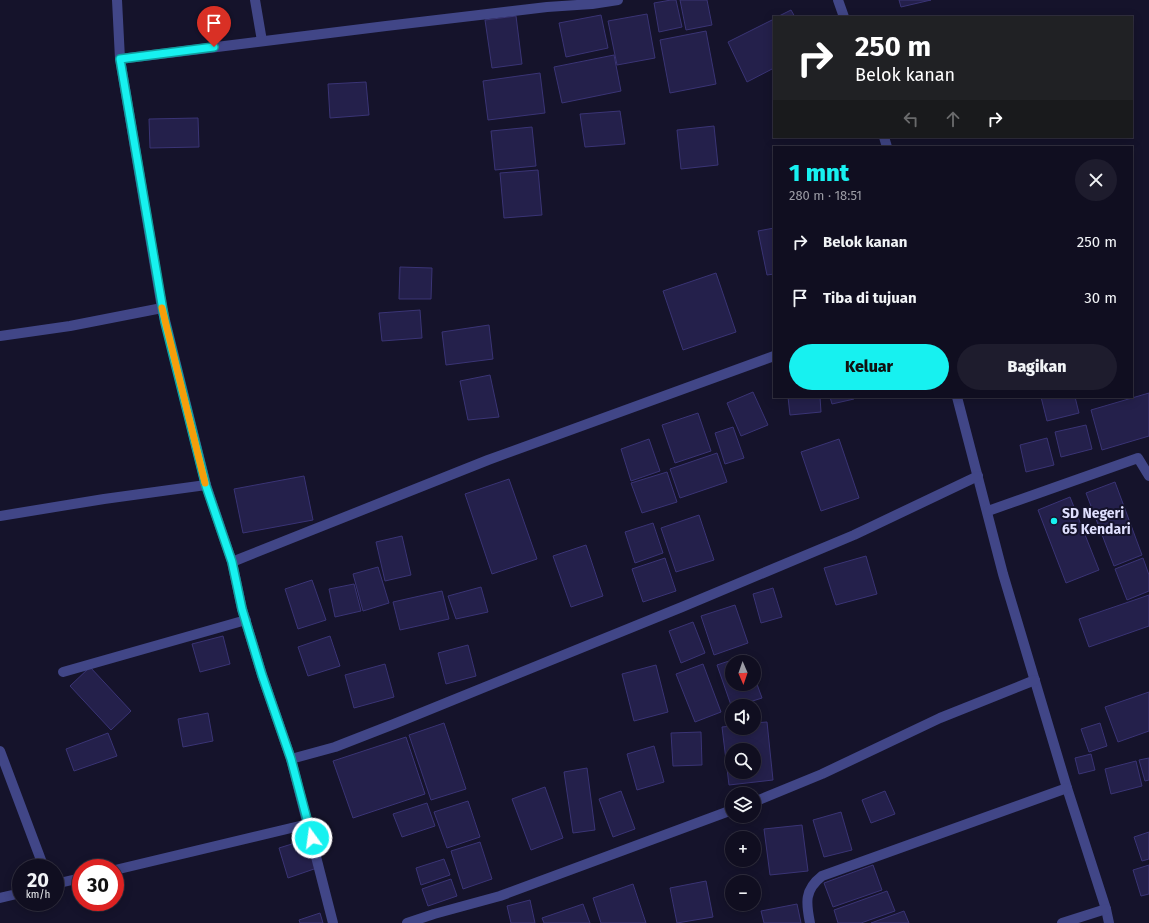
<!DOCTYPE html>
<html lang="id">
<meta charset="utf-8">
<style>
body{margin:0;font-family:"Fira Sans",sans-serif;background:#1e1c2d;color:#f1f3f6;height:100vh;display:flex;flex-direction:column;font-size:15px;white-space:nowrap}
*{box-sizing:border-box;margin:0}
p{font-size:13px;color:#9c9ca5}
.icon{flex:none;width:22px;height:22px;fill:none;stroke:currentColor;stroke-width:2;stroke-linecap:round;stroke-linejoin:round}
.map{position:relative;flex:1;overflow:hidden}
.panel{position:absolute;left:773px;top:146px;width:360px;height:252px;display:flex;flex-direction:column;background:#100e20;border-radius:0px;box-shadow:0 2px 10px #0003,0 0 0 1px #302e3e}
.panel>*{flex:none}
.guide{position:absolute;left:773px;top:16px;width:360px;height:122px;border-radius:0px;box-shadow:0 2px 10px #0003,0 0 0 1px #302e3e;background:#202124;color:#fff;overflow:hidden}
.needle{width:26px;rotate:178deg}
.fabs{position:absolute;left:725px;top:655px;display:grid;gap:8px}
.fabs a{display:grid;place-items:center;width:36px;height:36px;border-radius:50%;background:#100e20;box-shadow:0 2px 10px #0003,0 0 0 1px #302e3e;font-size:20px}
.speed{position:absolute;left:12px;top:859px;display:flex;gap:8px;font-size:20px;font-weight:700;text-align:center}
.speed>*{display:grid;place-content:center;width:52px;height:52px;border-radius:50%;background:#100e20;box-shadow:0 2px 10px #0003,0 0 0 1px #302e3e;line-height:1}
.speed small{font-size:10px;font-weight:400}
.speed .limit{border:6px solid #d22;background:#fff;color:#111}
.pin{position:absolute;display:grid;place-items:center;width:34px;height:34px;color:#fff;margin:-41px -17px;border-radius:50% 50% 50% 0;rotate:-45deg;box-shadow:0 0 4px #0007}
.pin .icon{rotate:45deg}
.me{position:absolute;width:44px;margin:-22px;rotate:346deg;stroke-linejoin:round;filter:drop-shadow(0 0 3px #0008)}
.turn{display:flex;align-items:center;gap:14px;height:84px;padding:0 16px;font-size:18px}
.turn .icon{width:52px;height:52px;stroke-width:2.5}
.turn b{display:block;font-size:28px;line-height:34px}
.lanes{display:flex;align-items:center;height:38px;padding:0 16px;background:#0003;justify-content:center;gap:20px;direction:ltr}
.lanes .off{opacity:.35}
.round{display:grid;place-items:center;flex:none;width:42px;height:42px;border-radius:21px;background:#1e1c2d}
.overview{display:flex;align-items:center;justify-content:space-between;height:68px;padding:0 16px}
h1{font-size:24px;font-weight:800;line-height:30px;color:#17f1f0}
.cta{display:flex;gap:8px;margin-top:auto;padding:8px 16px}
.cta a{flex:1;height:46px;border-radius:24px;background:#17f1f0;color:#111;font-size:16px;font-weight:800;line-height:46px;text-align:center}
.cta a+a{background:#1e1c2d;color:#f1f3f6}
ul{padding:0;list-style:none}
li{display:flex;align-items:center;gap:12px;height:56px;padding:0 16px}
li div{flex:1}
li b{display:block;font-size:15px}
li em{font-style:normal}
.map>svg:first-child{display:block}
.building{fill:#24204b;stroke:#3a3475;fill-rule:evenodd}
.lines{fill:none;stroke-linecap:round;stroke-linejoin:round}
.minor{stroke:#414687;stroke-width:10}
.route-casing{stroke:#0f9d9c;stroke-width:10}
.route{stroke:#17f1f0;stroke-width:7}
.slow{stroke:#f59e0b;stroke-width:7}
.poi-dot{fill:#17f1f0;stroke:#15132b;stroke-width:1.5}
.labels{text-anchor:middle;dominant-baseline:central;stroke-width:4;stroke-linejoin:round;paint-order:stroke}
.poi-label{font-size:14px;font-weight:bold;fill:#dfdffd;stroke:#15132b;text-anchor:start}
</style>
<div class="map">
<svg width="1149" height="923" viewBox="0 0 1149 923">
<rect width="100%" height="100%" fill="#15132b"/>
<!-- building -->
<g class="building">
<path d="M671,0H676L682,27L659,32L654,3Z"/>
<path d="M680,0H707L712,25L686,30Z"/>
<path d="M899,0H931L901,7Z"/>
<path d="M791,10L795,17H777Z"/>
<path d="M647,14L655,58L617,65L608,21Z"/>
<path d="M601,15L608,48L566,57L559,23Z"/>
<path d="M516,16L522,64L492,68L485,20Z"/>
<path d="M774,19V68L747,82L728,42Z"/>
<path d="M706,31L716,84L670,93L660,40Z"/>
<path d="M614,55L621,91L562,103L554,67Z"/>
<path d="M540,73L545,113L488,120L483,81Z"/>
<path d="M366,82L369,115L330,118L328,84Z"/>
<path d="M620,111L625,144L585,147L580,114Z"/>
<path d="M198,118L199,147L150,148L149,119Z"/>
<path d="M714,126L718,165L681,169L677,130Z"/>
<path d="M532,127L536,166L495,170L491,131Z"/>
<path d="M538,170L542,215L504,218L500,173Z"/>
<path d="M774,228V274L767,275L758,231Z"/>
<path d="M400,267L432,268L431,299H399Z"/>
<path d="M716,273L736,332L683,350L663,291Z"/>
<path d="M420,310L422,338L382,341L379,313Z"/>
<path d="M489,325L493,359L446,365L442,332Z"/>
<path d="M490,375L499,417L468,420L460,381Z"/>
<path d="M753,392L768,425L741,436L727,403Z"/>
<path d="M1149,393V436L1102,450L1091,410Z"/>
<path d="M788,397H820L821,412L790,415Z"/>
<path d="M830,397H854V399L832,404Z"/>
<path d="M1041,397H1075L1079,413L1047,421Z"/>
<path d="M698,413L711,451L675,463L662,425Z"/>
<path d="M1086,425L1092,449L1061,457L1055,432Z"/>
<path d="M733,427L744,458L725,464L715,433Z"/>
<path d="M1047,438L1054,465L1026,472L1020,445Z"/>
<path d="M649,439L660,471L631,481L621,449Z"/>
<path d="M839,439L859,498L821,511L801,452Z"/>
<path d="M717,453L727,482L680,498L670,469Z"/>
<path d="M667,472L677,502L642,513L631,483Z"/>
<path d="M304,476L313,520L243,533L234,489Z"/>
<path d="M509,479L537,559L492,574L465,494Z"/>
<path d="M1115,482L1142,555L1114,566L1086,493Z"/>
<path d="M1070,497L1099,570L1066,583L1038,510Z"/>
<path d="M699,515L714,560L676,572L661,528Z"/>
<path d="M653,523L663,553L635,563L625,532Z"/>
<path d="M402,536L411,575L385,581L376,542Z"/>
<path d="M586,545L603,596L571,607L553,556Z"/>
<path d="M866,556L877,594L836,605L824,568Z"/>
<path d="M665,558L676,591L643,602L632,569Z"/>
<path d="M1143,558L1149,575V591L1127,600L1115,569Z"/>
<path d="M378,567L389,603L363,611L353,574Z"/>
<path d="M312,580L326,620L298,629L285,589Z"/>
<path d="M354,584L361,611L335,617L329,589Z"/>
<path d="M481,587L488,612L456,619L448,596Z"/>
<path d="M773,588L782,617L761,623L753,594Z"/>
<path d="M442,591L449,619L400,630L393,602Z"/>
<path d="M1149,595V626L1089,647L1079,619Z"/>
<path d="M735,605L748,643L714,655L701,616Z"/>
<path d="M693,622L705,653L681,663L669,631Z"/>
<path d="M223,636L230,664L200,672L192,644Z"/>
<path d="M330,636L340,666L308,676L298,647Z"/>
<path d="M468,645L476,676L446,684L438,653Z"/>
<path d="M747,655L749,662H732V684H754V676L762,698L737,706H732V708L717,665Z"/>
<path d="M385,664L394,697L354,708L345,675Z"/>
<path d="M703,664L721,712L695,722L676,674Z"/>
<path d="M656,665L668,712L634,721L622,674Z"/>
<path d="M90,667L131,711L111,730L70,686Z"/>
<path d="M1149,692V731L1118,742L1105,707Z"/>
<path d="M208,713L213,741L183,747L178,719Z"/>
<path d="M767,722L773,780L729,785L722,727L732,726V728H754V723ZM732,750H754V772H732Z"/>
<path d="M444,723L466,789L431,800L409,735Z"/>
<path d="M1100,723L1107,746L1089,752L1081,729Z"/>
<path d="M701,732L702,765L673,766L671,733Z"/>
<path d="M108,733L117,756L74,771L66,749Z"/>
<path d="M406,737L425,794L353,818L333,761Z"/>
<path d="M654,746L664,782L637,790L627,754Z"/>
<path d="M1091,754L1095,770L1079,774L1075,758Z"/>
<path d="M1149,758V780L1145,781L1139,760Z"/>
<path d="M1136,761L1142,786L1111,794L1105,769Z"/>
<path d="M587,768L595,830L573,833L564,772Z"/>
<path d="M545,787L563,838L531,850L512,799Z"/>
<path d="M621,791L635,829L613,837L599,799Z"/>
<path d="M885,791L895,814L871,823L862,800Z"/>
<path d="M468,801L480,837L447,848L434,812Z"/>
<path d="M427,803L435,826L402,837L393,814Z"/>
<path d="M841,812L852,850L824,857L813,820Z"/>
<path d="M802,825L808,871L770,875L764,829Z"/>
<path d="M1149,832V859L1142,861L1134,837Z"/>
<path d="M308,839L317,868L288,878L279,848Z"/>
<path d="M480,842L492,879L463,889L451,851Z"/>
<path d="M444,859L450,875L421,885L416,868Z"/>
<path d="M873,865L882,890L833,907L824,883Z"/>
<path d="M1149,865V894L1141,896L1133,870Z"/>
<path d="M451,879L457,896L428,906L422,889Z"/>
<path d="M706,881L713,917L677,923L670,888Z"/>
<path d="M633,884L646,923H601L593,898Z"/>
<path d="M887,891L895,911L861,923H838L834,910Z"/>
<path d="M530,900L535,923H511L507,906Z"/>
<path d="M583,904L590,923H544L542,918Z"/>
<path d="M797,904L801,923H764L761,911Z"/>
<path d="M904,911L909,923H871Z"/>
<path d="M320,913L323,923H300L299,920Z"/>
</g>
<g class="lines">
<!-- minor -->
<g class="minor">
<path d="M117,0L120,59L162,308L206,485L232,562L242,609L262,675L291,759"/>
<path d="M255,0L262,41"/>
<path d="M838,0L844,17"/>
<path d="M120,59L386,26L547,7L592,4L618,0"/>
<path d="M884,137L887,147"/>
<path d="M0,336L70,326L162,308"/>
<path d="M957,397L1003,574L1067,788L1106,909L1109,923"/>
<path d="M988,511L1138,458L1149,476"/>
<path d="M0,516L104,499L206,485"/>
<path d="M232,562L488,460L774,356"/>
<path d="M63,672L246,620"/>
<path d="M0,751L44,868"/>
<path d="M754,802L822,774L940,718L1035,680"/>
<path d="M115,870L308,824"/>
<path d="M55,884L81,878"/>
<path d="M0,898L21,893"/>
<path d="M333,923L291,759L335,747L394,724L682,607L854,535L978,476"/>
<path d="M407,923L434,914L500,896L732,810"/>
<path d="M810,923C806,903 804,890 822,876L1067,788"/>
<path d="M1062,923L1106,909"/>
</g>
</g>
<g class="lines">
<defs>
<path id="route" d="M214,47L120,59L165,322L206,486L232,562L242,609L262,675L291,759L312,838"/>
</defs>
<!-- route casing -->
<use href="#route" class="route-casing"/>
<!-- route -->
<use href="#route" class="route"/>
<!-- slow -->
<path class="slow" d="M162,308L205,483"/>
</g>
<!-- markers -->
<circle class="poi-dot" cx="1054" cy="521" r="4"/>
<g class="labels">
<!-- poi labels -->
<g class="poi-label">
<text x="1062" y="513">SD Negeri<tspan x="1062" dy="16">65 Kendari</tspan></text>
</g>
</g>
</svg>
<div class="fabs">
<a><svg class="needle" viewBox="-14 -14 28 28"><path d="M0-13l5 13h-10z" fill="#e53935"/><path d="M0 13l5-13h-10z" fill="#9c9ca5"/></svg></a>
<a><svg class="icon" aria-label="sound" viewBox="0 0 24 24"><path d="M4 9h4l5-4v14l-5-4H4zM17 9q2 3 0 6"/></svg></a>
<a><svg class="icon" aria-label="search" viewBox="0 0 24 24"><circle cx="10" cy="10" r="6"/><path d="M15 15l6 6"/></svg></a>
<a><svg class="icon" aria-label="layers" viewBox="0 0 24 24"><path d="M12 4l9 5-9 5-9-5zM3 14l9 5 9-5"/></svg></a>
<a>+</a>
<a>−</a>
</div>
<div class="speed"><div>20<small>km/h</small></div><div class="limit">30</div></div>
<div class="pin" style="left:214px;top:47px;background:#d93025"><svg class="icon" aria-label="arrive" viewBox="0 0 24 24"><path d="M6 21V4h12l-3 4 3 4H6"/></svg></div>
<svg class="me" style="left:312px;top:838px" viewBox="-20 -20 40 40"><circle r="17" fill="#17f1f0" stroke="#fff" stroke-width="3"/><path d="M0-11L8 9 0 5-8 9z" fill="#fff"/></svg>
<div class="guide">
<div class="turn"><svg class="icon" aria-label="right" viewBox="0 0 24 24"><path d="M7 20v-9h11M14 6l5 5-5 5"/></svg><div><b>250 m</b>Belok kanan</div></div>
<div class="lanes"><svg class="icon off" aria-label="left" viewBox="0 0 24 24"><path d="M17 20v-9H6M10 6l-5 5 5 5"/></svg><svg class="icon off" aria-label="ahead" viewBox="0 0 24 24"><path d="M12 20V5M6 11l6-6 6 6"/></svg><svg class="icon" aria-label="right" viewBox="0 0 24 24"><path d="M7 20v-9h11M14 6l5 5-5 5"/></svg></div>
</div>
<section class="panel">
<div class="overview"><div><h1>1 mnt</h1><p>280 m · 18:51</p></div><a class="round"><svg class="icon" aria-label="close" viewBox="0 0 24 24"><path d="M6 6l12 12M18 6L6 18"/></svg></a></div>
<ul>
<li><svg class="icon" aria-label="right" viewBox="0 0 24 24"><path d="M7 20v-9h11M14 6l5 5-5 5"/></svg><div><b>Belok kanan</b></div><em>250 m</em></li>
<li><svg class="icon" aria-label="arrive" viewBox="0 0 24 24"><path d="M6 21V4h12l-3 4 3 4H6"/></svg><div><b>Tiba di tujuan</b></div><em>30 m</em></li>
</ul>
<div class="cta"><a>Keluar</a><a>Bagikan</a></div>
</section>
</div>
